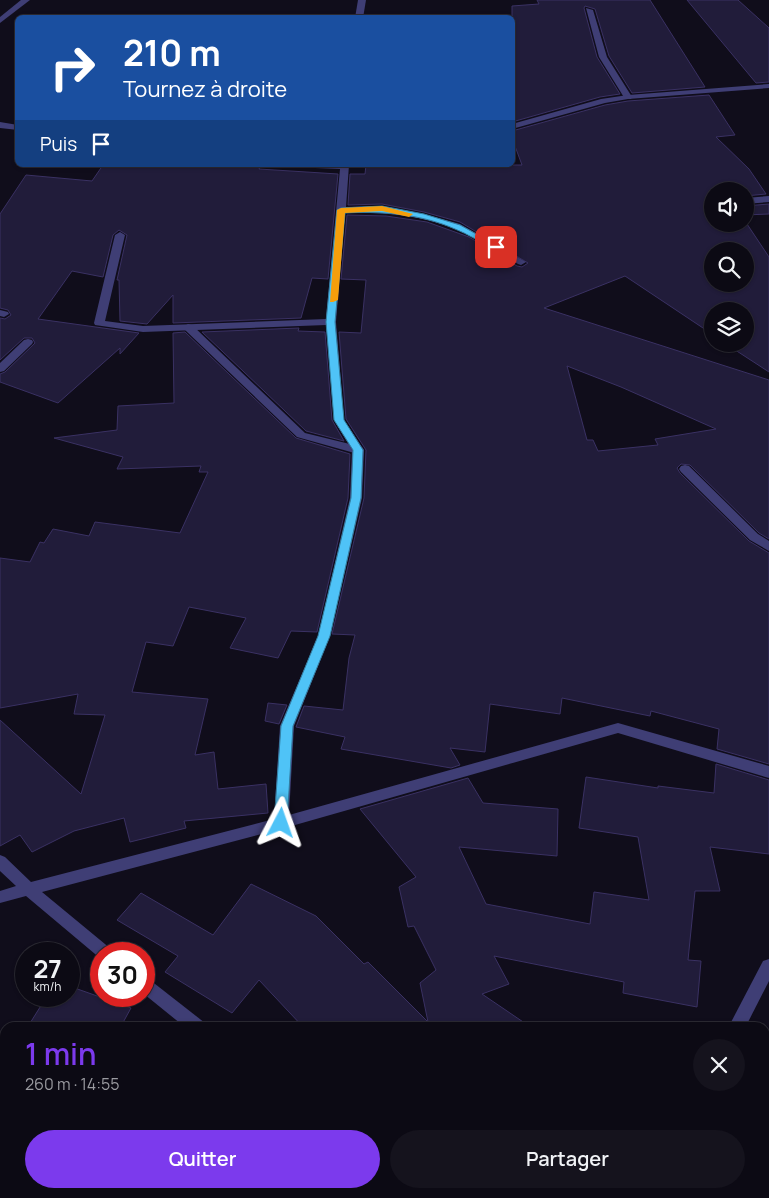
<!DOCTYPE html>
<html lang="fr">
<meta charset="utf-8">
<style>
body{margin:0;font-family:Manrope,sans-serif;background:#15131d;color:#f1f3f6;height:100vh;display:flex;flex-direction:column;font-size:19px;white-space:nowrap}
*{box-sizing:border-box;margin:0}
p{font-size:16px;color:#9a9aa0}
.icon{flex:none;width:28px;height:28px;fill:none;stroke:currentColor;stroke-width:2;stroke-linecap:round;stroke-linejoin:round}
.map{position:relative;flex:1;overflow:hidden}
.side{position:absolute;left:0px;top:1022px;width:770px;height:176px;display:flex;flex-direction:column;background:#0c0a14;border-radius:15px 15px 0 0;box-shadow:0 1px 4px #0004,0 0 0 1px #2c2b34}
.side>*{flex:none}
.guide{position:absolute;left:15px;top:15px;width:500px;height:152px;border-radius:8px;box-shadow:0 1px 4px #0004,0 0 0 1px #2c2b34;background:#1a4fa0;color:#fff;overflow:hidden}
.buttons{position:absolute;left:704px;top:182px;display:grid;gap:10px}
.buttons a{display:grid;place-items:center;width:50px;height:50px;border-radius:50%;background:#0c0a14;box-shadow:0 1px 4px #0004,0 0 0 1px #2c2b34;font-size:25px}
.speed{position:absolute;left:15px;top:942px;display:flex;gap:10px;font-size:25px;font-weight:700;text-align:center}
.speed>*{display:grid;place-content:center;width:65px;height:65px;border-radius:50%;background:#0c0a14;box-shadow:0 1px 4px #0004,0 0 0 1px #2c2b34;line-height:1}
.speed small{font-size:12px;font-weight:400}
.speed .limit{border:8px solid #d22;background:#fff;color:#111}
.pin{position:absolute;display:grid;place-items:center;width:42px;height:42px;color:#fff;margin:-21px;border-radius:10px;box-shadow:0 2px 8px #0006}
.me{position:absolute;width:55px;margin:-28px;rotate:4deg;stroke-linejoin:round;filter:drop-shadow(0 0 4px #0008)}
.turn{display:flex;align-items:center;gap:18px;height:105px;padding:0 25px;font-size:22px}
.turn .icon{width:65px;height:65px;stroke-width:2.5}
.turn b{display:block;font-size:35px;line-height:42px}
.then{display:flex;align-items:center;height:48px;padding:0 25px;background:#0003;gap:10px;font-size:19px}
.round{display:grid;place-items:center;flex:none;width:52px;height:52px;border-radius:26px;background:#15131d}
.head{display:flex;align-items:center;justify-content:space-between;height:85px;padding:0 25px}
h1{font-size:30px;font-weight:600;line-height:38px;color:#7c3aed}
.cta{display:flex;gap:10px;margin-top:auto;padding:10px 25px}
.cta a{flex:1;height:58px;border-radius:30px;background:#7c3aed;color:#fff;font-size:20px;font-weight:600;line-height:58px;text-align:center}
.cta a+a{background:#15131d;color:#f1f3f6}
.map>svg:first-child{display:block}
.building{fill:#211c3a;stroke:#3a3163;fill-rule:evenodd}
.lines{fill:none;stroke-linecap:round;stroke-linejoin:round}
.service{fill:#3f3e75;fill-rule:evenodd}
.minor{fill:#3f3e75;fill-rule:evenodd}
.primary{fill:#b662ec;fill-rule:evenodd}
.route{fill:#4fc3f7;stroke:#337fa1}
.slow{fill:#f59e0b}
</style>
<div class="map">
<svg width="769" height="1198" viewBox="0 0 769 1198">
<rect width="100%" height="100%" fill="#100d1b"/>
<!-- building -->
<g class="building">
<path d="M537,0H650L705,87L632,93L609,56L595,9L585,6L584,8L597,57L620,94L600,97L512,122V6L539,4Z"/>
<path d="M687,0H738L769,28V82L756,83Z"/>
<path d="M709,95L735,135L716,137L749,169L766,194L745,196V191H712V224H745V221L769,257V372L726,344H745V311H712V334L625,276L544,308L769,380V539L759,533L690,465L681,464L677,468L680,473L749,541L769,553V764L717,749L719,729L651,711L650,716L562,698L560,714L490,704L485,752L450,748L460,765L451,768L341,749L345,737L296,727L304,706L343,710L349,658L355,635L332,634L364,498L366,450L346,419L339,332L361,333L366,280L341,279L347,215L386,216L427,222L469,237L517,266L522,267L528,263L460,222L424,212L382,204L348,205L350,174H365L366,165H522L512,138V131L605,105L628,101ZM712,251H745V284H712ZM567,366L621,387L716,429L655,439L658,445L598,451L593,440H587Z"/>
<path d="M103,165H235L260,167L259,169L338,174L328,279L312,278L301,318L173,323V295L147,324L120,321L119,280H117L127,235L119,230L113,235L103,277L72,271L38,319L139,333L120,354V348L58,403L0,382V374L5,372L35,343L32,338H24L0,360V318L5,319L11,315L8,310L0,308V214L26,175L92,181Z"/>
<path d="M769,204V214L745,215V206Z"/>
<path d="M299,328L298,331L325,332L332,420L344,441L306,431L202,332Z"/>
<path d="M185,332L296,438L350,454L348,498L317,632L291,631L278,658L230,648L246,618L189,607L173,646L146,642L132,692L208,699L195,755L214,752L218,789L266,784L268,813L184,821L186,828L130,842L124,818L74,831L32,852L20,835L0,846V720L81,794L105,715L74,714L78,694L0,708V558L30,562L40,542L44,543L53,529L89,536L95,522L180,533L208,472H199L201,466L117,469L123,457L54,438L117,430L118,406L174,403L173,333Z"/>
<path d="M268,703L287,705L279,724L265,721Z"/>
<path d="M716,764L769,780V854L710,847L720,891H695L688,960L701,961L697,1007L623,993L624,982L494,956L509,984L482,994L532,1028H304L259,980L232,1013L165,972L178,956L117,920L141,893L213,935L251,884L316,916L364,964L368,962L428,1022L420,983L436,970L414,926L408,927L399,887L416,877L360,809L468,778L483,803L558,809L557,856L459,847L486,904L590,924L594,892L649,900L638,837L579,828L586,777L658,788V786L714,793Z"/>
<path d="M69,986L131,1008L120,1028H27L47,996H69Z"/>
</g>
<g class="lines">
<!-- service -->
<g class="service">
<path d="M586,8L593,10L607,57L632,97L631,99H625L599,57Z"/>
<path d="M188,324L192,325L305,433L362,447L364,450L362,453L358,454L297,437L184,329L183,327Z"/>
<path d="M685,465L689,466L758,534L769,541V551L750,540L681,472L679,469L681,466Z"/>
</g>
<!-- minor -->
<g class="minor">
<path d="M21,0H30L0,23V17Z"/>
<path d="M358,0H366L363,18H355Z"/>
<path d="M769,84V88L628,99L605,103L512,129V124L601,99L628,95Z"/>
<path d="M0,122L18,125V130L0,128Z"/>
<path d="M311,165H349L346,207L382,206L424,214L460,224L526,262L521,265L518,264C497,252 475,236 453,228C419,215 382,212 345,213L336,322L344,420L364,450L362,498L330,636L294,726L289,815L618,723L769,766V778L618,733L281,829L42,892L111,949L114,954H101V959L26,896L0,903V891L16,886L0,871V855L5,857L31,882L274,819L280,726L318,636L350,498L352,450L334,420L326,325L143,332L95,325L94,323L115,235L120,232L125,235L105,321L143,326L326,319L340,169L315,168Z"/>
<path d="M769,196V202L745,204V198Z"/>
<path d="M0,310L8,312L9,314L4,317L0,316Z"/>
<path d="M28,339L32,340L33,342L32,344L4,371L0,372V363L24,340Z"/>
<path d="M769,959V981L745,1028H728L763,961Z"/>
<path d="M144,978L150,980L205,1023L207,1028H186L144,994Z"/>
<path d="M407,1194H428L430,1198H409Z"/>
<path d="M638,1194H656L654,1198H636Z"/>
</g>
<!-- primary -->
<g class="primary">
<path d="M769,1069V1091L765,1093V1071Z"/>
<path d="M700,1194H718L716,1198H698Z"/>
</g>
</g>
<!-- route -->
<path class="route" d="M382,206L424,214L460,225L500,247L493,249C480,242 468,234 455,229C421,214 382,211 345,213L335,322L344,420L363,450L361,498L330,636L293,726L287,823L285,827L281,828L276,827L274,823L281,726L318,636L351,498L353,450L334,420L326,322L337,210L341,208Z"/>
<!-- slow -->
<path class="slow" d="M382,206L413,214L409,217L382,211L345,213L338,300L333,302H330L337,210L341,208Z"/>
</svg>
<div class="buttons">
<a><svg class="icon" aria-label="sound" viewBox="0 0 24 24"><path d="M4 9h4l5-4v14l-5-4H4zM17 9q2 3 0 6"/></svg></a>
<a><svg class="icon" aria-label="search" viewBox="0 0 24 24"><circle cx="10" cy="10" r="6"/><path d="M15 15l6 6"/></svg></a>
<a><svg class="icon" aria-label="layers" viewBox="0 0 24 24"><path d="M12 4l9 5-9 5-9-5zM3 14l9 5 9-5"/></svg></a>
</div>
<div class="speed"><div>27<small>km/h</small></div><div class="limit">30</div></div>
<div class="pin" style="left:496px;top:247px;background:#d93025"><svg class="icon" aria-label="arrive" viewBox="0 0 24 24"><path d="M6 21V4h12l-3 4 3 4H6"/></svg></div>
<svg class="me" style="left:281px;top:823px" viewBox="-20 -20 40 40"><path d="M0-17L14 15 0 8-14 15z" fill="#4fc3f7" stroke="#fff" stroke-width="4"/></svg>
<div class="guide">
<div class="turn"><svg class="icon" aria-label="right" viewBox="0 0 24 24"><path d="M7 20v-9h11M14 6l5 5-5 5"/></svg><div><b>210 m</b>Tournez à droite</div></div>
<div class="then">Puis<svg class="icon" aria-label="arrive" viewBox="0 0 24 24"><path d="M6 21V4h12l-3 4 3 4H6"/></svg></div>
</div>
<section class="side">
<div class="head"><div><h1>1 min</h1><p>260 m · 14:55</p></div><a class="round"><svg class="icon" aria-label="close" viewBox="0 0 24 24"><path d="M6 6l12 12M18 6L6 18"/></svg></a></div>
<div class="cta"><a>Quitter</a><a>Partager</a></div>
</section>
</div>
